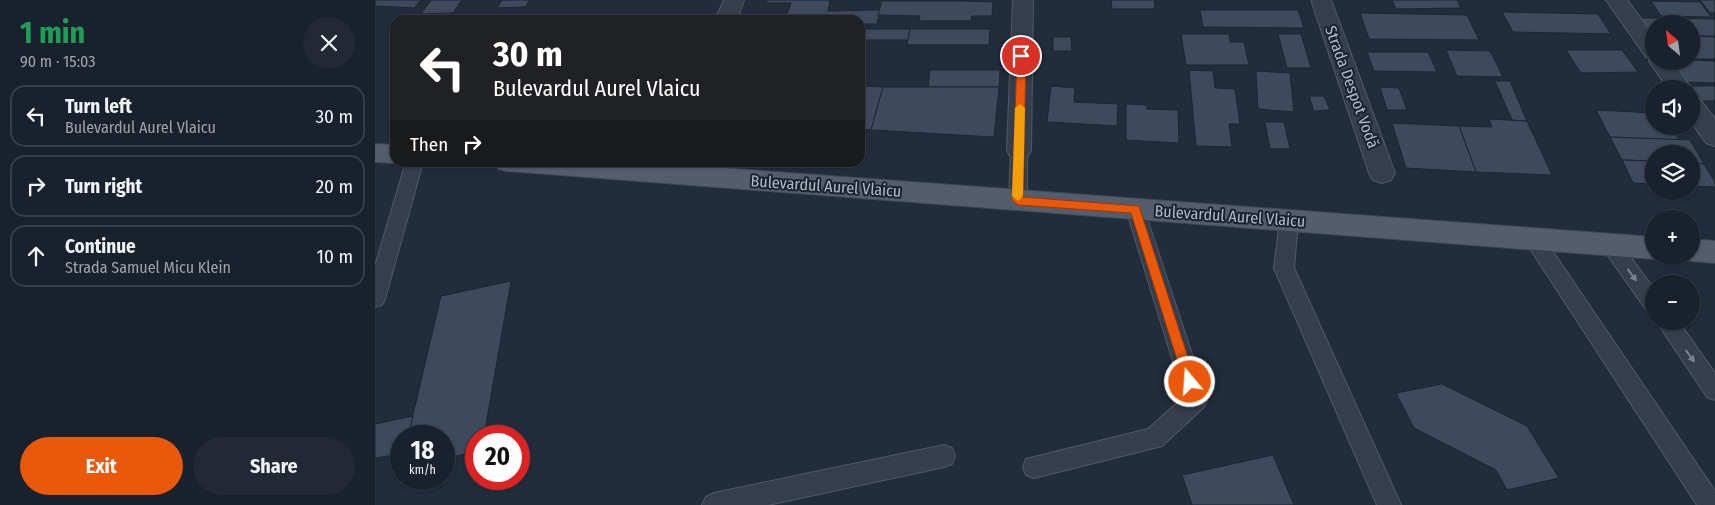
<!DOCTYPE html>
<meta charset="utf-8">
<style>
body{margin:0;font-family:"Fira Sans Condensed",sans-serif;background:#222935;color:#f1f3f6;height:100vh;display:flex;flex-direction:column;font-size:19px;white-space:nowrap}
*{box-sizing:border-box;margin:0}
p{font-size:16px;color:#9fa3aa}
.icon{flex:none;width:28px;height:28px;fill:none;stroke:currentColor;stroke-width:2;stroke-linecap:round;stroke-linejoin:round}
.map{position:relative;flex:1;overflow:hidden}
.sheet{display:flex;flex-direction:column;background:#19212d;width:375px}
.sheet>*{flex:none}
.hud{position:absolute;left:15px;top:15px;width:475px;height:152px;border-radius:15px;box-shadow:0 1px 4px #0004,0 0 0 1px #373e49;background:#202124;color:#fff;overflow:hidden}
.needle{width:32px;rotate:331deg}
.controls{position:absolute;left:1270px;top:15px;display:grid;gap:10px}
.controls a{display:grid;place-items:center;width:55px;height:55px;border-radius:50%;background:#19212d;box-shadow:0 1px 4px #0004,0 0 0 1px #373e49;font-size:25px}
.speed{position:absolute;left:15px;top:425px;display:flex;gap:10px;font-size:25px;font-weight:700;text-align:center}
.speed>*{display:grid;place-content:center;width:65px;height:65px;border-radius:50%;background:#19212d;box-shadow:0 1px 4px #0004,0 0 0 1px #373e49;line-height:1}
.speed small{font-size:12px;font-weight:400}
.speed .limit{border:8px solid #d22;background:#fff;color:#111}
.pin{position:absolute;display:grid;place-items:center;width:42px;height:42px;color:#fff;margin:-21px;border:2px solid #fff;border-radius:50%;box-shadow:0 1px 5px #0007}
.me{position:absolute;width:55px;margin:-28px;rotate:342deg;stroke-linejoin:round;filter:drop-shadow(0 0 4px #0008)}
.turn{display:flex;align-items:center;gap:18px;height:105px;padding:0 20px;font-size:22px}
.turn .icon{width:65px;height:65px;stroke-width:2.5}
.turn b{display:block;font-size:35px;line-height:42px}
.then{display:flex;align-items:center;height:48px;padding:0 20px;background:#0003;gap:10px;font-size:19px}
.round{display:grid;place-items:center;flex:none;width:52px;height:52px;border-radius:26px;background:#222935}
.head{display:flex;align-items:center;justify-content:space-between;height:85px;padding:0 20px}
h1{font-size:30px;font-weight:700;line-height:38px;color:#1e9e55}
.primary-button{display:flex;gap:10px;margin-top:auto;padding:10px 20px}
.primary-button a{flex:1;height:58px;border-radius:30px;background:#ea580c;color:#fff;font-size:20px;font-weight:700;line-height:58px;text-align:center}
.primary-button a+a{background:#222935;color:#f1f3f6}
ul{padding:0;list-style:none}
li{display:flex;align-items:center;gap:15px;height:62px;margin:0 10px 8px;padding:0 10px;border:2px solid #373e49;border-radius:15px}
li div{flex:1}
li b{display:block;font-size:19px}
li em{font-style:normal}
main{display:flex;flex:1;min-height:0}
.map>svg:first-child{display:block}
.building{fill:#3d4a5b;stroke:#1d2533}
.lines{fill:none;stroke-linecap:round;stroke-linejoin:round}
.service-casing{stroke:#515967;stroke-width:2}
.minor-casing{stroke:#515967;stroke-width:2}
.primary-casing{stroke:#3f4755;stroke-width:2}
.service{fill:#353e4c;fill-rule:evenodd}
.minor{fill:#353e4c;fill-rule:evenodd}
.primary{fill:#535d6c;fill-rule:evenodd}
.oneway{fill:#798290}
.route{fill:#ea580c;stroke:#983908}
.slow{fill:#f59e0b}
.labels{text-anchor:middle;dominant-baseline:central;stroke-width:4;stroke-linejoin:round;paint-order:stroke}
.street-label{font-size:16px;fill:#b1b9c8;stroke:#1b2331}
</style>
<main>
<section class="sheet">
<div class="head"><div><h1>1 min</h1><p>90 m · 15:03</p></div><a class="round"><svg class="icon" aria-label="close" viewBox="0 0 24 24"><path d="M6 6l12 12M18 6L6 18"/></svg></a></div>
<ul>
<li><svg class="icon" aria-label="left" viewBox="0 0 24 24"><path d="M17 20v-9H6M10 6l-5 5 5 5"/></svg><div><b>Turn left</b><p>Bulevardul Aurel Vlaicu</p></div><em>30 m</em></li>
<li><svg class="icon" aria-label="right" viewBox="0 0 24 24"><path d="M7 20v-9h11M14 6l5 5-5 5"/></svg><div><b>Turn right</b></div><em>20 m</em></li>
<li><svg class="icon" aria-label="ahead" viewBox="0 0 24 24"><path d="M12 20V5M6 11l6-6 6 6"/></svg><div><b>Continue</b><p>Strada Samuel Micu Klein</p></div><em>10 m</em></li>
</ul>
<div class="primary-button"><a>Exit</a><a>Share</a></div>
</section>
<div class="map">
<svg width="1340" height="505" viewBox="0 0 1340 505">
<rect width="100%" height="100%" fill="#212c3c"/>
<!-- building -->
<g class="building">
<path d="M0,0H46L39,8L0,6Z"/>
<path d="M56,0H87L78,13L46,14Z"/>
<path d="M127,0H155L150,7L122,8Z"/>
<path d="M392,0H455L453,11L505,10L502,24H485V20H381L382,16H411L416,3H391Z"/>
<path d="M736,0H779L780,9H737Z"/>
<path d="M1017,0H1082L1086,8L1021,9Z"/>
<path d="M1325,0H1340V13H1335Z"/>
<path d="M507,1H585L618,2L617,16H597L596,21H544L545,16L503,15Z"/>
<path d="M1276,1L1325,2L1336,17L1286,16Z"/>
<path d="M825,10H923L929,28L828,27Z"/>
<path d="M1127,12L1223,14L1236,34L1138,32Z"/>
<path d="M985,13L1092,15L1104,40L994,39Z"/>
<path d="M1261,18H1285L1289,24H1279V35H1272Z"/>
<path d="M1285,18L1340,19V36H1316V24H1289Z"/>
<path d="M485,29H535L533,40H485Z"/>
<path d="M535,29H615L614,45H532Z"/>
<path d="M806,34H854L855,42H869L874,65H811Z"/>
<path d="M903,34H926L936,68H912Z"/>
<path d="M1316,36L1340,37V59H1316Z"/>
<path d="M678,37H696L697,51H678Z"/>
<path d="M1071,50L1115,51L1128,77L1082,76Z"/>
<path d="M1191,50H1247L1263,72L1206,73Z"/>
<path d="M992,52H1053L1062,72L999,71Z"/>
<path d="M1316,60L1340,61V83L1309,82L1295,61Z"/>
<path d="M555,70H625L624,87H553Z"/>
<path d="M814,70L838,71L840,88L860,89L865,124H854L857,147L821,146Z"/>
<path d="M881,71L915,73L919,112L883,109Z"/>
<path d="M1120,81H1135L1152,121L1137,120Z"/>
<path d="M485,86L508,87L496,130L485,129Z"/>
<path d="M676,86L700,88L699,102L743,104L742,126L672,122Z"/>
<path d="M1316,86H1340V101H1327Z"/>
<path d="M508,87H624L619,137L496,130Z"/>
<path d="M1005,87L1024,88L1032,110H1012Z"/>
<path d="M934,96H949L955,110L939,111Z"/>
<path d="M751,104L772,105V109L803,110L804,143L751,140Z"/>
<path d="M1221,110L1279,113V126H1296L1304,140L1235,137Z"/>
<path d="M1114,119L1152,121L1177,175L1101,172L1084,126L1117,127Z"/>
<path d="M890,122H909L915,149H895Z"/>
<path d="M1017,123L1084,126L1101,172L1031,168Z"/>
<path d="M1235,137L1315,140L1329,164L1316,163V154H1279V161L1247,160Z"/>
<path d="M1247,160L1279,161V184L1258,183Z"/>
<path d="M1316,163L1329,164L1340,182V187L1316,186Z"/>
<path d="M136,281L109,436H101V451L69,459V436H33L66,296Z"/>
<path d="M1067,384L1152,426L1184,478L1132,490L1121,470L1039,428L1021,393Z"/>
<path d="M38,416L33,436H26V454L0,458V424Z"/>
<path d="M898,455L919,505H817L807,475Z"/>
</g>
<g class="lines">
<defs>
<g id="service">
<path d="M644,144L650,146L652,150V201L649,206L643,208L637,206L634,201L636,150L638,146Z"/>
<path d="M31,162H48L10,299L7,305L0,307V266Z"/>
<path d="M760,202L766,204L769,209L832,400L829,407L787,446L659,478L651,475L648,467L651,459L773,429L809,397L751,209L754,204Z"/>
<path d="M914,214L920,216L923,221L919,268L1026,505H1002L899,268L905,221L908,216Z"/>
<path d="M1159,232L1166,234L1340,491V505H1322L1152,244L1150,239L1152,234Z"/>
<path d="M1236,237L1243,240L1279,289V313L1272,311L1229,250L1227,245L1229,240Z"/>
<path d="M1281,321H1303L1340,373V400L1332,397Z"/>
<path d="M569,445L577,448L580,456L577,464L569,467L393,505H327L331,497L339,493Z"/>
</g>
<g id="minor">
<path d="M349,0H369L362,20H340Z"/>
<path d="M638,0H658L656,150L653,156L644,159L635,156L632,150Z"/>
<path d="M936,0H956L1020,173L1016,180L1007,183L998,180L994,173Z"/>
<path d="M1231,0H1252L1279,36V61H1297L1317,89L1316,90L1293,89L1274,61L1275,58L1271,57Z"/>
<path d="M1316,96L1324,98L1340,119V146L1331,143L1316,122Z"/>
</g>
<g id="primary">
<path d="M0,144L20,145V162H22L20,163L0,162Z"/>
<path d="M120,162H267L1279,237V256H1288L1279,259L132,171L123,169Z"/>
<path d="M1316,239L1340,241V263L1316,261L1306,258L1305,256H1316Z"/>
</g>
</defs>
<!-- service casing -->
<use href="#service" class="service-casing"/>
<!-- minor casing -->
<use href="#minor" class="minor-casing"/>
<!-- primary casing -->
<use href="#primary" class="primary-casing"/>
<!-- service -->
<use href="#service" class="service"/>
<!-- minor -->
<use href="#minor" class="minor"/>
<!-- primary -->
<use href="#primary" class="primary"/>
</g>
<!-- one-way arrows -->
<defs><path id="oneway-solid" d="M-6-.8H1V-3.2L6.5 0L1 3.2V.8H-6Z" transform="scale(1.25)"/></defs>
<g class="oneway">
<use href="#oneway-solid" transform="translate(1257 275) rotate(54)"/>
<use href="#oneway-solid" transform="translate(1315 356) rotate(54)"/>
</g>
<!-- route -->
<path class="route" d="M646,53L651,56L648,197L764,206L821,382L820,387L815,388L810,387L809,382L756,213L643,205L637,200L642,56Z"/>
<!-- slow -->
<path class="slow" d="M645,104L650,108L648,196L643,201L637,196L640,108Z"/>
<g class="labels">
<!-- street labels -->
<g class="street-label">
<text transform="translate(977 87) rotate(70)">Strada Despot Vodă</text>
<text transform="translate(451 186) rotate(4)">Bulevardul Aurel Vlaicu</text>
<text transform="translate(855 216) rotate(4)">Bulevardul Aurel Vlaicu</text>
</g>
</g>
</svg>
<div class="controls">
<a><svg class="needle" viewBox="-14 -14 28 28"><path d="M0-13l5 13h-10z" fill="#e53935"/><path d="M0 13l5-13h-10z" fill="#9fa3aa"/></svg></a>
<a><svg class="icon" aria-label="sound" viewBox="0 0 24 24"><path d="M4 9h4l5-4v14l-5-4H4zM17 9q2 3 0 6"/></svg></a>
<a><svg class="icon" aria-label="layers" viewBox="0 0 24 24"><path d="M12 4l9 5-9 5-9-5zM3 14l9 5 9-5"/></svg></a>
<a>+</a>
<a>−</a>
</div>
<div class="speed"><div>18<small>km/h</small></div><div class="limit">20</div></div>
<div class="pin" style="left:646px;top:56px;background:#d93025"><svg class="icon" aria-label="arrive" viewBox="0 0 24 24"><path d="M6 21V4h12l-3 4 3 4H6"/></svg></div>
<svg class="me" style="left:815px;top:382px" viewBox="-20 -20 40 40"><circle r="17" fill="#ea580c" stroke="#fff" stroke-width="3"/><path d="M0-11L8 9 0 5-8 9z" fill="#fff"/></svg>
<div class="hud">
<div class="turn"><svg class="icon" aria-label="left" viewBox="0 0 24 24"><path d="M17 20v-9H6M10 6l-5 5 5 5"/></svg><div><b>30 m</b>Bulevardul Aurel Vlaicu</div></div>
<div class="then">Then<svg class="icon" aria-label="right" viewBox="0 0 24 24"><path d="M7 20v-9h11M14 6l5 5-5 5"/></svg></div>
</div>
</div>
</main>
